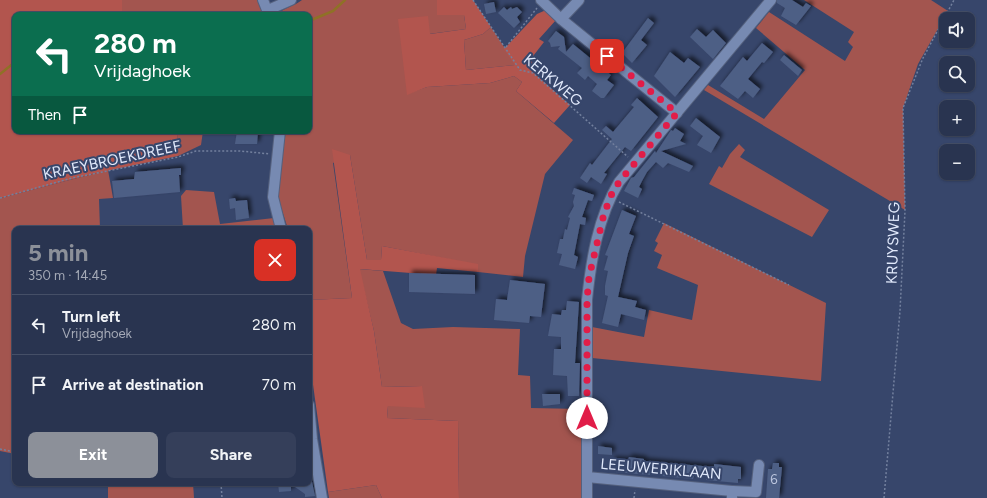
<!DOCTYPE html>
<meta charset="utf-8">
<style>
body{margin:0;font-family:Figtree,sans-serif;background:#353f5a;color:#f1f3f6;height:100vh;display:flex;flex-direction:column;font-size:15px;white-space:nowrap}
*{box-sizing:border-box;margin:0}
p{font-size:13px;color:#a5aab7}
.icon{flex:none;width:22px;height:22px;fill:none;stroke:currentColor;stroke-width:2;stroke-linecap:round;stroke-linejoin:round}
.map{position:relative;flex:1;overflow:hidden}
.sheet{position:absolute;left:12px;top:226px;width:300px;height:260px;display:flex;flex-direction:column;background:#293450;border-radius:8px;box-shadow:0 1px 3px #0004,0 0 0 1px #454f67}
.sheet>*{flex:none}
.top-card{position:absolute;left:12px;top:12px;width:300px;height:122px;border-radius:8px;box-shadow:0 1px 3px #0004,0 0 0 1px #454f67;background:#0b6e4f;color:#fff;overflow:hidden}
.tools{position:absolute;left:939px;top:12px;display:grid;gap:8px}
.tools a{display:grid;place-items:center;width:36px;height:36px;border-radius:8px;background:#293450;box-shadow:0 1px 3px #0004,0 0 0 1px #454f67;font-size:20px}
.pin{position:absolute;display:grid;place-items:center;width:34px;height:34px;color:#fff;margin:-17px;border-radius:8px;box-shadow:0 2px 6px #0006}
.me{position:absolute;width:44px;margin:-22px;rotate:0deg;stroke-linejoin:round;filter:drop-shadow(0 0 3px #0008)}
.turn{display:flex;align-items:center;gap:14px;height:84px;padding:0 16px;font-size:18px}
.turn .icon{width:52px;height:52px;stroke-width:2.5}
.turn b{display:block;font-size:28px;line-height:34px}
.then{display:flex;align-items:center;height:38px;padding:0 16px;background:#0003;gap:8px;font-size:15px}
.round{display:grid;place-items:center;flex:none;width:42px;height:42px;border-radius:8px;background:#353f5a}
.headline{display:flex;align-items:center;justify-content:space-between;height:68px;padding:0 16px}
h1{font-size:24px;font-weight:700;line-height:30px;color:#8c9099}
.cta{display:flex;gap:8px;margin-top:auto;padding:8px 16px}
.cta a{flex:1;height:46px;border-radius:8px;background:#8c9099;color:#fff;font-size:16px;font-weight:700;line-height:46px;text-align:center}
.cta a+a{background:#353f5a;color:#f1f3f6}
ul{padding:0;list-style:none}
li{display:flex;align-items:center;gap:12px;height:60px;padding:0 16px;border-top:1px solid #454f67}
li div{flex:1}
li b{display:block;font-size:15px}
li em{font-style:normal}
.map>svg:first-child{display:block}
.green{fill:#a3554f}
.forest{fill:#b2554e}
.lines{fill:none;stroke-linecap:round;stroke-linejoin:round}
.stream{stroke:#8f7126;stroke-width:2.5}
.building{fill:#4e5f85;filter:url(#shadow)}
.minor-casing{stroke:#55617e;stroke-width:12}
.path{stroke:#73809e;stroke-width:1.5;stroke-dasharray:2 2;stroke-linecap:butt}
.minor{stroke:#778ab2;stroke-width:10}
.route{stroke:#e11d48;stroke-width:7;stroke-dasharray:0 12.6}
.labels{text-anchor:middle;dominant-baseline:central;stroke-width:4;stroke-linejoin:round;paint-order:stroke}
.number-label{font-size:13px;fill:#bcc6de}
.street-label{font-size:15px;fill:#e1e9fb;stroke:#37466b}
</style>
<div class="map">
<svg width="987" height="498" viewBox="0 0 987 498">
<defs>
<filter id="shadow"><feDropShadow dx="3" dy="-3" stdDeviation="2" flood-color="#0009"/></filter>
</defs>
<rect width="100%" height="100%" fill="#37466b"/>
<!-- green -->
<g class="green">
<path d="M122,0H259L267,15H122Z"/>
<path d="M302,0H437L438,3L464,15L466,29L429,34L407,94L427,87L490,83L514,76L522,82L516,91L573,140L545,174L525,256L523,277L478,272V265L382,246L381,260H367L350,155L333,163L352,298L309,300V229H288L278,198V184L285,131H309V15H278C282,8 295,6 302,0Z"/>
<path d="M804,0H931L948,11L918,64L903,108L905,210L704,90L708,85L764,119L805,70L756,28L769,12L845,61L853,47L848,42L854,32Z"/>
<path d="M491,27L516,65L466,70L464,40L483,34Z"/>
<path d="M177,131H203L201,145L178,156Z"/>
<path d="M739,144L745,150L740,157L829,210L812,237L709,184L719,166L722,168L730,154Z"/>
<path d="M108,170L113,198L99,199L100,229H15V454L0,451V198Z"/>
<path d="M186,190L214,192L220,224L274,218L277,229H183L181,196Z"/>
<path d="M664,223L826,303L821,381L592,358V327L644,337L649,310L692,320L698,285L657,268L662,255L654,251L658,243L655,241Z"/>
<path d="M359,269L383,271L401,323L413,329L453,327L520,329L518,375L530,376L531,408L581,409V498H459L458,421L387,418L388,406L422,386L382,387L374,331Z"/>
<path d="M108,483H193L194,498H108Z"/>
<path d="M376,485L382,498H329L328,492Z"/>
</g>
<!-- forest -->
<g class="forest">
<path d="M0,0H122V15H15V131H177L178,156L92,174L0,198Z"/>
<path d="M437,0H473L491,27L483,34L464,40L466,70L515,65L504,49L537,14L546,10L556,20L539,39L544,42L530,60L537,67L535,74L570,105L554,123L516,91L522,82L514,76L490,83L427,87L407,95L398,19L428,16L430,34L466,29L464,15H437Z"/>
<path d="M332,149L350,155L367,260H381L382,246L478,264V272L437,268L436,275L360,269L374,331L382,387L422,386L425,408L388,406L387,418L458,421L459,498H382L376,485L328,492L309,356V300L352,298Z"/>
</g>
<g class="lines">
<!-- stream -->
<g class="stream">
<path d="M309,21L333,11L345,0"/>
<path d="M0,74L15,62"/>
</g>
</g>
<!-- building -->
<g class="building">
<path d="M777,0H792L803,7L806,3L811,6L796,25L781,16L785,8L777,3Z"/>
<path d="M494,2L496,12L486,14L484,4Z"/>
<path d="M504,7L507,10L511,7L512,9L517,7L522,12L517,17L520,22L514,28L498,13Z"/>
<path d="M648,18L654,23L641,40L647,45L632,63L622,53Z"/>
<path d="M697,29L706,37L713,30L726,43L713,59L690,37Z"/>
<path d="M556,31L564,37L566,52L573,44L611,75L607,80L614,85L604,98H601L592,91L597,84L588,76L585,80L577,73L582,68L558,49L560,46L551,47L550,43L548,41Z"/>
<path d="M762,43L773,52L764,63L762,62L748,79L760,89L753,98L745,91L738,99L720,86L743,57L747,61Z"/>
<path d="M670,52L684,63L688,58L700,67L675,97L654,76Z"/>
<path d="M784,55L802,70L798,76L780,60Z"/>
<path d="M637,98L658,117L631,151L625,147L604,173L607,174L601,184L591,177L587,183L580,178L590,163L592,165L612,139L602,130L606,126L613,132L634,107L631,105Z"/>
<path d="M696,118L720,137L711,153L697,145L703,136L690,126Z"/>
<path d="M675,128L684,134L680,141L686,144L661,151L693,166L689,172L668,163L663,168L656,162L647,172L642,181L639,187L642,189L638,198L624,191L631,178L634,177L655,151L656,153L671,130L673,131Z"/>
<path d="M237,131H258L257,144H235Z"/>
<path d="M181,168V175H179L180,192L114,198L112,181L134,179L135,172Z"/>
<path d="M574,188L594,195L592,201L588,200L582,217L586,218L585,225L580,224L574,255L578,257L575,269L559,265L562,254L557,253L560,239H563L565,229L567,230L570,218L568,217L574,206L573,202L575,195L572,194Z"/>
<path d="M235,198L236,201L247,200L249,218L236,220L235,208L230,209L229,199Z"/>
<path d="M622,210L636,216L629,234L634,236L628,253L618,297L637,301L635,307L646,310L644,320L621,314L618,327L602,323L608,296L605,295V286L608,271L604,270L608,256L605,255L607,250Z"/>
<path d="M409,273L475,275V294L409,292Z"/>
<path d="M510,280L545,284L541,317L530,316L529,323L494,320L496,299L507,300Z"/>
<path d="M567,301L579,302L575,363H580L579,396H568L567,376L553,375L554,349H561V337L548,336L552,314L561,315L562,310H566Z"/>
<path d="M542,394H560V404L543,406Z"/>
<path d="M598,446L612,448V455L598,454Z"/>
<path d="M629,457L644,459V461L714,467V464L741,467V479H738V483L706,480L707,477L694,476L693,479L662,476L663,473L650,472V475L615,472L616,469L612,468V459L628,460Z"/>
<path d="M773,463H779V467H782L779,498H766L768,469H772Z"/>
<path d="M309,467L315,496L305,497V494L291,484V491L279,492L278,483H309Z"/>
</g>
<g class="lines">
<defs>
<g id="minor">
<path d="M263,0L269,15"/>
<path d="M541,0L561,19L677,113"/>
<path d="M268,10L291,0"/>
<path d="M561,19L579,0"/>
<path d="M280,131L273,197L281,229"/>
<path d="M309,405L312,439L322,498"/>
<path d="M587,477L732,491"/>
<path d="M587,498V300C591,260 598,217 619,182L771,0"/>
<path d="M732,498V491L756,492L759,465"/>
</g>
</defs>
<!-- minor casing -->
<use href="#minor" class="minor-casing"/>
<!-- path -->
<g class="path">
<path d="M473,0L520,70L533,73L628,157"/>
<path d="M506,47L537,8"/>
<path d="M0,198L72,178L178,157L196,151H240L270,154"/>
<path d="M619,202L789,285"/>
<path d="M0,449L15,452"/>
<path d="M221,483L222,498"/>
<path d="M634,498L635,490"/>
<path d="M884,498L900,311L905,211L903,108L923,58L954,0"/>
</g>
<!-- minor -->
<use href="#minor" class="minor"/>
</g>
<g class="lines">
<!-- route -->
<path class="route" d="M587,418V300L589,277L603,218L610,197L619,182L677,113L607,56"/>
</g>
<g class="labels">
<!-- number labels -->
<g class="number-label">
<text x="774" y="479">6</text>
</g>
<!-- street labels -->
<g class="street-label">
<text transform="translate(553 80) rotate(40)">KERKWEG</text>
<text transform="translate(112 160) rotate(-12)">KRAEYBROEKDREEF</text>
<text transform="translate(893 243) rotate(-88)">KRUYSWEG</text>
<text transform="translate(661 469) rotate(5)">LEEUWERIKLAAN</text>
</g>
</g>
</svg>
<div class="tools">
<a><svg class="icon" aria-label="sound" viewBox="0 0 24 24"><path d="M4 9h4l5-4v14l-5-4H4zM17 9q2 3 0 6"/></svg></a>
<a><svg class="icon" aria-label="search" viewBox="0 0 24 24"><circle cx="10" cy="10" r="6"/><path d="M15 15l6 6"/></svg></a>
<a>+</a>
<a>−</a>
</div>
<div class="pin" style="left:607px;top:56px;background:#d93025"><svg class="icon" aria-label="arrive" viewBox="0 0 24 24"><path d="M6 21V4h12l-3 4 3 4H6"/></svg></div>
<svg class="me" style="left:587px;top:418px" viewBox="-20 -20 40 40"><circle r="19" fill="#fff"/><path d="M0-13L10 11 0 6-10 11z" fill="#e11d48"/></svg>
<div class="top-card">
<div class="turn"><svg class="icon" aria-label="left" viewBox="0 0 24 24"><path d="M17 20v-9H6M10 6l-5 5 5 5"/></svg><div><b>280 m</b>Vrijdaghoek</div></div>
<div class="then">Then<svg class="icon" aria-label="arrive" viewBox="0 0 24 24"><path d="M6 21V4h12l-3 4 3 4H6"/></svg></div>
</div>
<section class="sheet">
<div class="headline"><div><h1>5 min</h1><p>350 m · 14:45</p></div><a class="round" style="background:#d93025;color:#fff"><svg class="icon" aria-label="close" viewBox="0 0 24 24"><path d="M6 6l12 12M18 6L6 18"/></svg></a></div>
<ul>
<li><svg class="icon" aria-label="left" viewBox="0 0 24 24"><path d="M17 20v-9H6M10 6l-5 5 5 5"/></svg><div><b>Turn left</b><p>Vrijdaghoek</p></div><em>280 m</em></li>
<li><svg class="icon" aria-label="arrive" viewBox="0 0 24 24"><path d="M6 21V4h12l-3 4 3 4H6"/></svg><div><b>Arrive at destination</b></div><em>70 m</em></li>
</ul>
<div class="cta"><a>Exit</a><a>Share</a></div>
</section>
</div>
